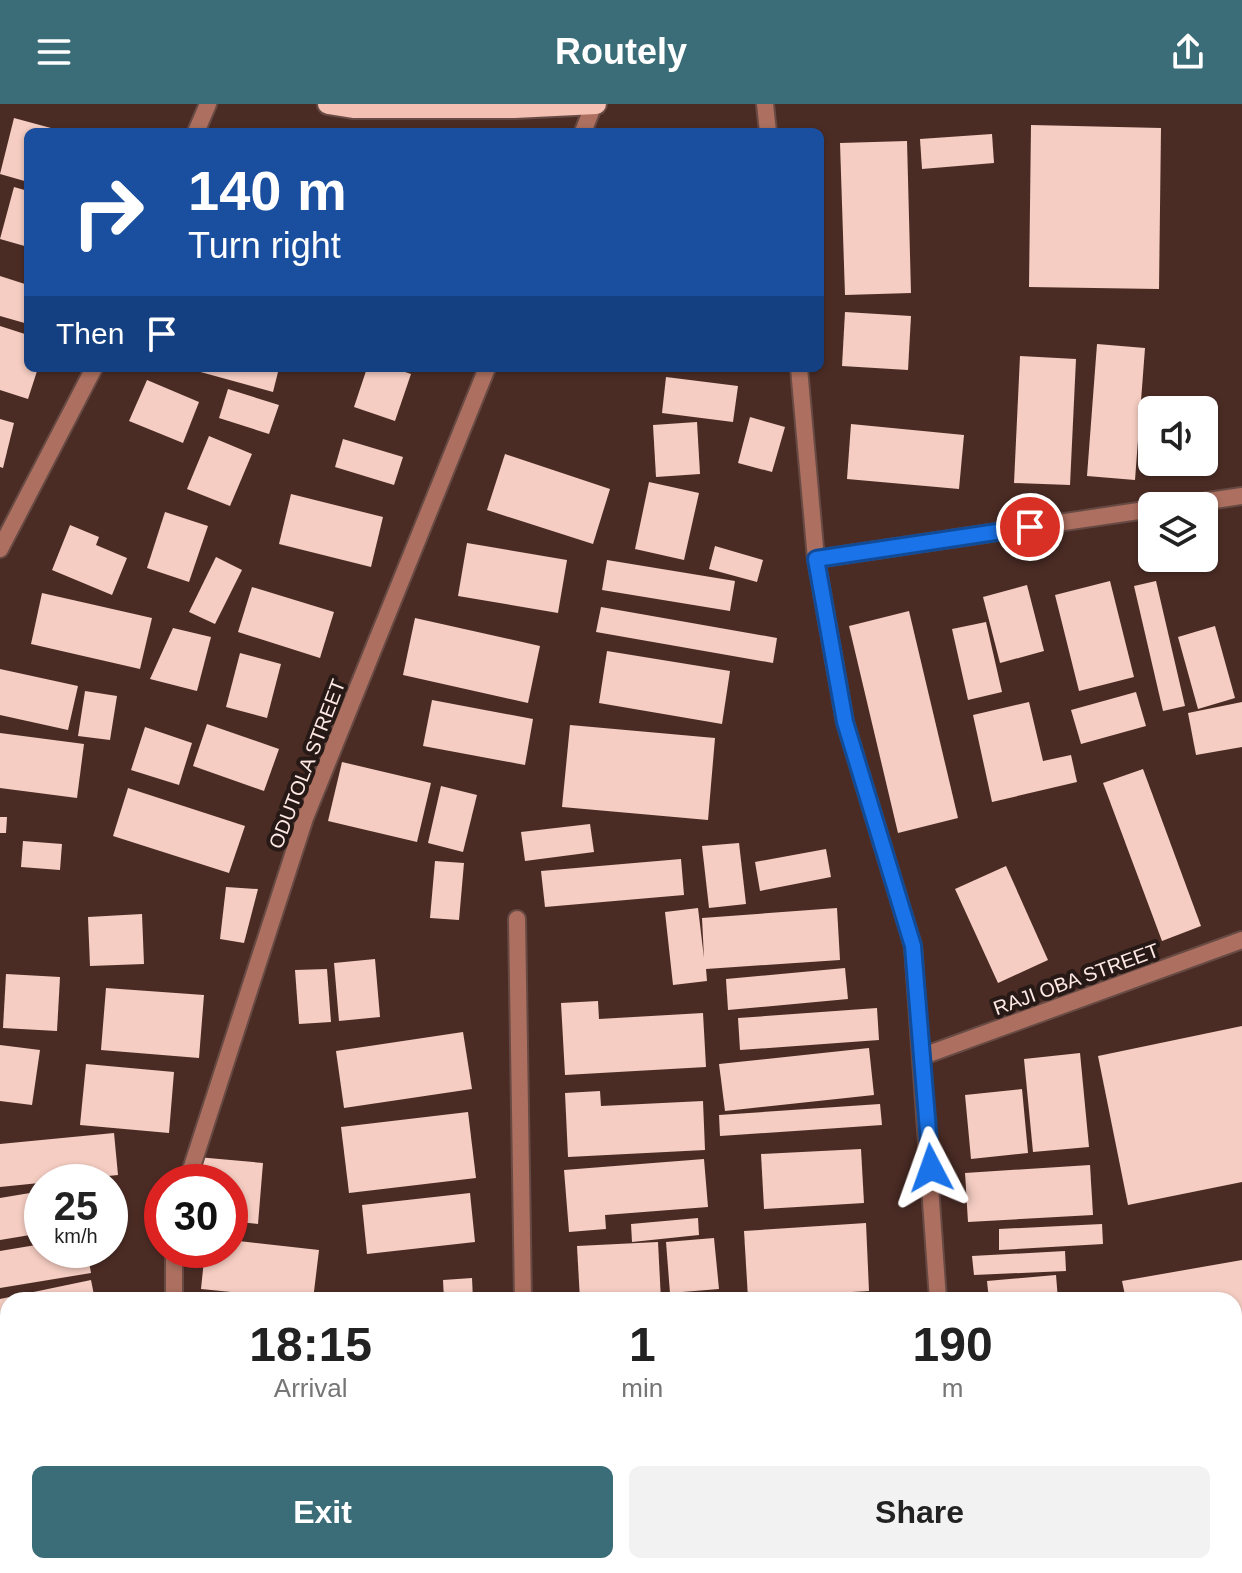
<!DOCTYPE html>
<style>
body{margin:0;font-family:Helvetica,sans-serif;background:#f2f2f2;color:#222;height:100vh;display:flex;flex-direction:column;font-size:30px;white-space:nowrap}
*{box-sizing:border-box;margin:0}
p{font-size:26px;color:#767676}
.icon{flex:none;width:44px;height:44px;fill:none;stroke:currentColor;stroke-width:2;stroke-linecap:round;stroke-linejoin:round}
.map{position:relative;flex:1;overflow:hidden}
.drawer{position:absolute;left:0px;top:1188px;width:1242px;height:282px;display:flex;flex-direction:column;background:#fff;border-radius:24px 24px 0 0;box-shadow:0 2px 6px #0004}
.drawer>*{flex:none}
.guide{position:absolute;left:24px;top:24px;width:800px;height:244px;border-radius:12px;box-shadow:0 2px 6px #0004;background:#1a4fa0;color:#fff;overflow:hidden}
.controls{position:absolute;left:1138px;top:292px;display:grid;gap:16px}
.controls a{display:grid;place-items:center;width:80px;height:80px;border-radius:12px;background:#fff;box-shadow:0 2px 6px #0004;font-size:40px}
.speed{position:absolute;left:24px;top:1060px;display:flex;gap:16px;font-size:40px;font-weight:700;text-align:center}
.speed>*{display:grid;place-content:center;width:104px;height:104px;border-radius:50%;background:#fff;box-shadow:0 2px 6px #0004;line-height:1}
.speed small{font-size:20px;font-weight:400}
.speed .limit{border:12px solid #d22;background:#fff;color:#111}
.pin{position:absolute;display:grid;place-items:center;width:68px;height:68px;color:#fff;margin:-34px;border:4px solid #fff;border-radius:50%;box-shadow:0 2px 8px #0007}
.me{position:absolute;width:88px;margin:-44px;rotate:356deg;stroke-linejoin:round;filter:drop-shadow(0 0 6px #0008)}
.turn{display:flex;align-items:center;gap:28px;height:168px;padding:0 32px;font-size:36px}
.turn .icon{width:104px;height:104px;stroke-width:2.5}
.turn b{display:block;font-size:56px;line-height:68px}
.then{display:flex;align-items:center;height:76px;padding:0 32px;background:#0003;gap:16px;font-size:30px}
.eta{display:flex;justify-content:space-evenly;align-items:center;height:136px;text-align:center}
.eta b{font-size:48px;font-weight:700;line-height:56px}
.action{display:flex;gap:16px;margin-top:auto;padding:16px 32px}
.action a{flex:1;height:92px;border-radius:12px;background:#3a6d78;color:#fff;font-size:32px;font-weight:700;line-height:92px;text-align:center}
.action a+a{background:#f2f2f2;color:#222}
header{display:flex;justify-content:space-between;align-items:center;height:104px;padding:0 32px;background:#3a6d78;color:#fff;font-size:36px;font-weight:700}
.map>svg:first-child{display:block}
.building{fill:#f5cdc2}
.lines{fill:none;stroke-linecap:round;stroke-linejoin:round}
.street-casing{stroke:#684a44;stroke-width:20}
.primary-casing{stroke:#684a44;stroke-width:24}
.street{stroke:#ad7060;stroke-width:16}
.primary{stroke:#f3c0b3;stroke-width:20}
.route-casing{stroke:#114b97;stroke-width:20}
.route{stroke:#1a73e8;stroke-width:14}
.labels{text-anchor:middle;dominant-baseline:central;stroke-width:8;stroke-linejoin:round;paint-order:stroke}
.street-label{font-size:20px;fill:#fee9e4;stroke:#271916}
</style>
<header><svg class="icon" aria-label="menu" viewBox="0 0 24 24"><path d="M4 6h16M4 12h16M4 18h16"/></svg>Routely<svg class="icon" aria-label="share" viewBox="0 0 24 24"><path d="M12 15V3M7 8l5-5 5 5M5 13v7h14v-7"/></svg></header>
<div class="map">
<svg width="1242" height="1469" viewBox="0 0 1242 1469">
<rect width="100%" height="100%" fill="#4b2c25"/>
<!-- building -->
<g class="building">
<path d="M14,14L62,27L28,28V78L0,70Z"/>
<path d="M1031,21L1161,24L1159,185L1029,183Z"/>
<path d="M992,30L994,59L922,65L920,35Z"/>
<path d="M907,37L911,189L845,191L840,39Z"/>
<path d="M14,83L28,87V143L0,135Z"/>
<path d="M0,172L28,181V220L0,212Z"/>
<path d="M845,208L911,212L908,266L842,262Z"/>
<path d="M0,222L28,231V264H38L28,295L0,286Z"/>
<path d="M1097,240L1145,244L1135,376L1087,372Z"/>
<path d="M1020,252L1076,255L1070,381L1014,379Z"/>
<path d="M186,264H279L273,288Z"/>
<path d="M367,264H393L411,270L395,317L354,303Z"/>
<path d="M666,273L738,282L733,318L662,309Z"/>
<path d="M147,276L199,298L183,339L129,317Z"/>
<path d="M228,285L279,301L269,330L219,314Z"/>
<path d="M750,313L785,323L772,368L738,359Z"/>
<path d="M0,315L14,319L3,364L0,363Z"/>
<path d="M697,318L700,370L656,373L653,321Z"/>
<path d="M851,320L964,331L959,385L847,375Z"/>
<path d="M209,332L252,350L230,402L187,385Z"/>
<path d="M343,335L403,353L394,381L335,363Z"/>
<path d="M505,350L610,385L593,440L487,406Z"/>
<path d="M649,378L699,389L684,456L635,445Z"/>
<path d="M291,390L383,413L371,463L279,440Z"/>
<path d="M165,408L208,422L189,478L147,464Z"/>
<path d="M70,421L99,433L96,441L127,454L112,491L52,466Z"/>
<path d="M467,439L567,456L558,509L458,492Z"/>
<path d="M715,442L763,456L757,478L709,465Z"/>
<path d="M216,453L242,466L215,520L189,508Z"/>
<path d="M607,456L735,477L730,507L602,486Z"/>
<path d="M1110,477L1134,573L1079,587L1055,491Z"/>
<path d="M1156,477L1185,602L1163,607L1134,482Z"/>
<path d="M1027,481L1044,547L1000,559L983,493Z"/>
<path d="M252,483L334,508L320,554L238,528Z"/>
<path d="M42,489L152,514L140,565L31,540Z"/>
<path d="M601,503L777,534L773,559L596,528Z"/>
<path d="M909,507L958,714L898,729L849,522Z"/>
<path d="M415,514L540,542L528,599L403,571Z"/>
<path d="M986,518L1002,588L968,596L952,525Z"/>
<path d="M1215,522L1235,594L1198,605L1178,533Z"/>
<path d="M173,524L211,533L197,587L150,575Z"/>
<path d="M607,547L730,567L722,620L599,599Z"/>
<path d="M240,549L281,560L267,614L226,603Z"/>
<path d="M0,565L78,582L68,626L0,611Z"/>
<path d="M85,587L117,592L110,636L78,632Z"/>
<path d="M1136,588L1146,622L1081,640L1071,606Z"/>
<path d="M432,596L533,615L525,661L423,642Z"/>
<path d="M1029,598L1043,657L1071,651L1077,678L992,698L973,611Z"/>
<path d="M1242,598V643L1196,651L1188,609Z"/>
<path d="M207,620L279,645L264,687L193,662Z"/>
<path d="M570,621L715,634L708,716L562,703Z"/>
<path d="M145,623L192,639L179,681L131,666Z"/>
<path d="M0,629L84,640L77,694L0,684Z"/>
<path d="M342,658L431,679L417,738L328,717Z"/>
<path d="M1143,665L1201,822L1162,837L1103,679Z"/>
<path d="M441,682L477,691L463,748L428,739Z"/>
<path d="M128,684L245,722L229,769L113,732Z"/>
<path d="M0,713H7L6,729H0Z"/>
<path d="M590,720L594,748L525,757L521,728Z"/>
<path d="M23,737L62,740L60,766L21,763Z"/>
<path d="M739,739L746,800L709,804L702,742Z"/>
<path d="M826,745L831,773L760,787L755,758Z"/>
<path d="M681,755L684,791L545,803L541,767Z"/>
<path d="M435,757L464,759L459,816L430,814Z"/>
<path d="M1006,762L1048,856L998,879L955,785Z"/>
<path d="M226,783L258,785L244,839L220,835Z"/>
<path d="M698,804L704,854L702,814L837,804L840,856L706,865L707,877L673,881L665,808Z"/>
<path d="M142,810L144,860L90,862L88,813Z"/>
<path d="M375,855L380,913L339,917L334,859Z"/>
<path d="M845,864L848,895L728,906L726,875Z"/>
<path d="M327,865L331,918L299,920L295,866Z"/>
<path d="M6,870L60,873L57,927L3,924Z"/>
<path d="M106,884L204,891L199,954L101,946Z"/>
<path d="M598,897L599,915L703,909L706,963L565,971L561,899Z"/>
<path d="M877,904L879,936L740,946L738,914Z"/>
<path d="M1242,922V1078L1128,1101L1098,952Z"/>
<path d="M463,928L472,985L344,1004L336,947Z"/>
<path d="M0,941L40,946L32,1001L0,997Z"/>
<path d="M869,944L874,991L725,1007L719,960Z"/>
<path d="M1080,949L1089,1043L1033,1048L1024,955Z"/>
<path d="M86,960L174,968L169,1029L80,1021Z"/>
<path d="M1022,985L1028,1049L971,1055L965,991Z"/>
<path d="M600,987L601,1002L703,997L705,1046L568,1053L565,989Z"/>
<path d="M880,1000L882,1021L720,1032L719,1011Z"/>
<path d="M468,1008L476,1074L349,1089L341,1023Z"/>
<path d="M114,1029L118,1071L0,1083V1040Z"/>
<path d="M861,1045L864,1099L764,1105L761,1050Z"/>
<path d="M197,1053L263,1059L258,1120L230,1117V1078H195Z"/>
<path d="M704,1055L708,1103L605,1111L606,1125L569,1128L564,1066Z"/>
<path d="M1090,1061L1093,1111L968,1118L965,1069Z"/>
<path d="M42,1087V1129L0,1136V1094Z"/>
<path d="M470,1089L475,1138L367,1150L362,1101Z"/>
<path d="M698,1114L699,1131L632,1138L631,1120Z"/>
<path d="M866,1119L869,1187L748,1194L744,1127Z"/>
<path d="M1102,1120L1103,1140L999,1146V1125Z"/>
<path d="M714,1134L719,1185L670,1189L666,1138Z"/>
<path d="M230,1136L319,1146L313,1196L201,1185L205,1146H230Z"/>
<path d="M658,1138L661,1196H580L577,1142Z"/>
<path d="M42,1140V1146H87L91,1169L0,1184V1147Z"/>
<path d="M1065,1147L1066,1167L974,1171L972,1152Z"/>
<path d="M1242,1156V1222L1234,1223V1196H1126L1122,1177Z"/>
<path d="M1056,1171L1058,1196H989L987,1177Z"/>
<path d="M472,1174L473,1196H444L443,1176Z"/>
<path d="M91,1176L95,1196H8V1226L0,1228V1195Z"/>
<path d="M1242,1243V1385H1240L1234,1341V1244Z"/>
<path d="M8,1281V1316L0,1318V1283Z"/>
<path d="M1242,1454V1469H1216L1215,1462H1234V1455Z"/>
<rect x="330" y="1462" width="29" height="7"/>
<path d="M450,1462H527L526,1469H449Z"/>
<path d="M595,1462H709L708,1469H594Z"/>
<path d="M751,1462H864L863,1469H750Z"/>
<path d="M980,1462H1055L1056,1469H980Z"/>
<path d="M1077,1462L1140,1464V1469H1077Z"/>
<path d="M171,1464V1469H143V1467Z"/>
</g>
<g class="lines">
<defs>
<g id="street">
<path d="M765,0L768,28"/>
<path d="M196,28L208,0"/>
<path d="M583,28L594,0"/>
<path d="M799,264L816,455L845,618L913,842L938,1196"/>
<path d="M1175,402L1242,392"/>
<path d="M0,445L94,264"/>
<path d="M816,455L1152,405"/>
<path d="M517,815L523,1196"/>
<path d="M923,952L1242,836"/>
<path d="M187,1078L305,714L487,264"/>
<path d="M174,1196V1146"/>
<path d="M1234,1391H1242"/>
<path d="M0,1398L8,1437"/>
<path d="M564,1469V1462"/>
<path d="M939,1469V1462"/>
</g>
<path id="primary" d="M328,0L353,4H514L596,0"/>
</defs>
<!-- street casing -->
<use href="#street" class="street-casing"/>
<!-- primary casing -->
<use href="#primary" class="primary-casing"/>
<!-- street -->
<use href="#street" class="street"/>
<!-- primary -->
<use href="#primary" class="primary"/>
</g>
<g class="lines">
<defs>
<path id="route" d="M931,1064L913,842L845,618L816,455L1030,423"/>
</defs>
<!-- route casing -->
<use href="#route" class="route-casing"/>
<!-- route -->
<use href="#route" class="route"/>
</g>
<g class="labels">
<!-- street labels -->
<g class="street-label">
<text transform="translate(307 660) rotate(-69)">ODUTOLA STREET</text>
<text transform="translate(1076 875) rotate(-20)">RAJI OBA STREET</text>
</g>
</g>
</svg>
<div class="controls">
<a><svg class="icon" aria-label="sound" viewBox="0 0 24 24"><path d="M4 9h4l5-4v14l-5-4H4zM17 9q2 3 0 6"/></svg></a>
<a><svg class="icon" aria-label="layers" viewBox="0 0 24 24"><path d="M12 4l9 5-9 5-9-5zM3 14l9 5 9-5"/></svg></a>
</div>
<div class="speed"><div>25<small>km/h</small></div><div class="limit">30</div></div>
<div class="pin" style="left:1030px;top:423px;background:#d93025"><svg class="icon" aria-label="arrive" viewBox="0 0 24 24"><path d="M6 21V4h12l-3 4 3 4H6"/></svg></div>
<svg class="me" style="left:931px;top:1064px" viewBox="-20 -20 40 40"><path d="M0-17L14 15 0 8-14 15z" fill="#1a73e8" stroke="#fff" stroke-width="4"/></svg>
<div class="guide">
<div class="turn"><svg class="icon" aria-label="right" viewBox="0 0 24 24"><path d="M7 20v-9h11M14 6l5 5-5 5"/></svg><div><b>140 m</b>Turn right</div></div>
<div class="then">Then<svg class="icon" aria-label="arrive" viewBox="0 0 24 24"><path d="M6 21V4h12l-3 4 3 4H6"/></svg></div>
</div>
<section class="drawer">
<div class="eta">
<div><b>18:15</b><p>Arrival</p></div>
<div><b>1</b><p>min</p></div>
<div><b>190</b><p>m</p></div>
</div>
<div class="action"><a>Exit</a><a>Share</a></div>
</section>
</div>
